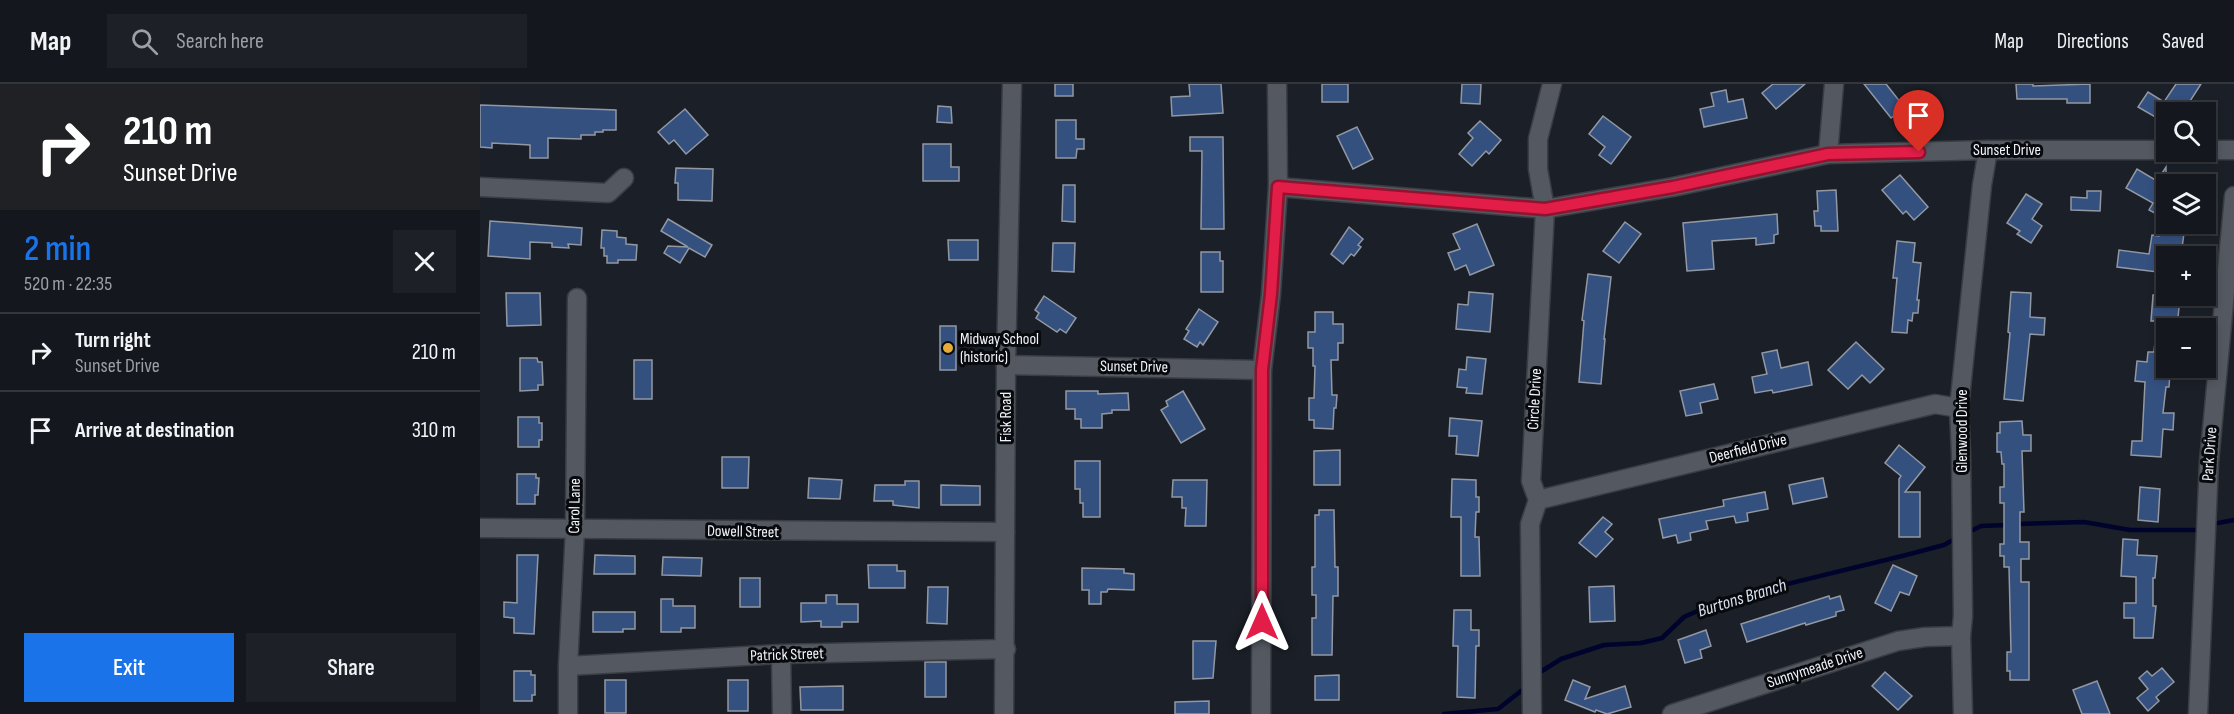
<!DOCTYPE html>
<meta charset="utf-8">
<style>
body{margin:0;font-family:"Sofia Sans Condensed",sans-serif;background:#1d2026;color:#f1f3f6;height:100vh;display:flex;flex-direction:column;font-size:22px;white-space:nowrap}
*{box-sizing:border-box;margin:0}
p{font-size:20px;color:#9d9fa4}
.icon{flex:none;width:33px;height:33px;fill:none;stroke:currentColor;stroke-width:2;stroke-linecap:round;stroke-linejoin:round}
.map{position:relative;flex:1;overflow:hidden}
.panel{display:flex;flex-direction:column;background:#14171d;width:480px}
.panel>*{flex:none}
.top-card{background:#202124;color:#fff;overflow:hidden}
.fabs{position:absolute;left:1676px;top:18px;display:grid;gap:12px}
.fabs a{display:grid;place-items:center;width:60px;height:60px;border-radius:0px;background:#14171d;box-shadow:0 3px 9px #0003,0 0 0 2px #33363b;font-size:30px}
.pin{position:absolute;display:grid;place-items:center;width:51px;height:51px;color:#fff;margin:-62px -26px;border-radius:50% 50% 50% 0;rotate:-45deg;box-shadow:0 0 6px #0007}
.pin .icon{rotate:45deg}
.me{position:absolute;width:66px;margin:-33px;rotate:0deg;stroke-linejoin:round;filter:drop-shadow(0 0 4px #0008)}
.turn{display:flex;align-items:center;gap:21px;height:126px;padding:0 24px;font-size:27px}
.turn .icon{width:78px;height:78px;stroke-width:2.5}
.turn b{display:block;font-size:42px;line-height:51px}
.round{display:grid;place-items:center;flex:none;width:63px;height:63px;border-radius:0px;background:#1d2026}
.headline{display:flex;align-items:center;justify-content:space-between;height:102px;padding:0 24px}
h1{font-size:36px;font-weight:600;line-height:45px;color:#1a73e8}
.button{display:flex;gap:12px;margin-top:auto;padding:12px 24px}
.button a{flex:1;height:69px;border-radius:0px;background:#1a73e8;color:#fff;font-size:24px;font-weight:600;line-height:69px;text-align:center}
.button a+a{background:#1d2026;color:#f1f3f6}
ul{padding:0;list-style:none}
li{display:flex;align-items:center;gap:18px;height:78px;padding:0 24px;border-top:2px solid #33363b}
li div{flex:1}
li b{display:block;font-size:22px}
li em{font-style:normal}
header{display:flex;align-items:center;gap:36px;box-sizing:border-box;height:84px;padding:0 30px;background:#14171d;border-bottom:2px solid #33363b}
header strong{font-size:28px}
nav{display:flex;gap:33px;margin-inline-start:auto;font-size:21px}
.search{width:420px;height:54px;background:#1d2026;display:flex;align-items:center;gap:15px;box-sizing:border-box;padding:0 21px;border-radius:0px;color:#9d9fa4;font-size:22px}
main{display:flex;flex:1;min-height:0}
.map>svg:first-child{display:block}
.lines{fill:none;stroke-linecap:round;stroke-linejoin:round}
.stream{stroke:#00032b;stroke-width:4.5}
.building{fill:#34507f;stroke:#9298a3;stroke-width:1.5}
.minor-casing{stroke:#3a3d43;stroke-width:21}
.minor{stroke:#535861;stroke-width:18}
.route-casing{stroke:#92132f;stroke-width:15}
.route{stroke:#e11d48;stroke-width:10}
.poi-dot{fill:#e6ac36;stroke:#07090d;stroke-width:2}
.labels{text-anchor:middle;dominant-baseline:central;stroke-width:6;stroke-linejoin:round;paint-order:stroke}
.street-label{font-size:16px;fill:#f1f4fa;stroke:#07090d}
.poi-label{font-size:16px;fill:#f1f4fa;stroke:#07090d;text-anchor:start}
.water-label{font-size:18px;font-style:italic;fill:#d8e1f0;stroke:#07090d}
</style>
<header>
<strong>Map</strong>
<div class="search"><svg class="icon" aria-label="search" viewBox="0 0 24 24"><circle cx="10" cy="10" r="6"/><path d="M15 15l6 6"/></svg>Search here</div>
<nav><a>Map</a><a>Directions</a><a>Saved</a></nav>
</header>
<main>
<section class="panel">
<div class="top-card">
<div class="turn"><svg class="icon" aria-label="right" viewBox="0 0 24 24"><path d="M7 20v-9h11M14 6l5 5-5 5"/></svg><div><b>210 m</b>Sunset Drive</div></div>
</div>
<div class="headline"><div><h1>2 min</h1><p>520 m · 22:35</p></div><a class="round"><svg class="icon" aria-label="close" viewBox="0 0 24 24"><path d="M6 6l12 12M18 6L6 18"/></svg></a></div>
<ul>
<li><svg class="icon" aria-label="right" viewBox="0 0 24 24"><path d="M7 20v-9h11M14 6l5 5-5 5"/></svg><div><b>Turn right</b><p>Sunset Drive</p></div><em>210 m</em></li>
<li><svg class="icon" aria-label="arrive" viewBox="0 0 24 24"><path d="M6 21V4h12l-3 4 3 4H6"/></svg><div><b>Arrive at destination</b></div><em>310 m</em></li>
</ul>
<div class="button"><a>Exit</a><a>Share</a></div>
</section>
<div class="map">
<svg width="1754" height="630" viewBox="0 0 1754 630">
<rect width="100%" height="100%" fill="#1b1f27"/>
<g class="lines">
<!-- stream -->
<g class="stream">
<path d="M1738,439L1754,436"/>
<path d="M1536,440L1604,438L1650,446H1715"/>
<path d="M1493,446L1501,442L1527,441"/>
<path d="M1062,587L1081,575L1124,561L1161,559L1182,554L1204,533L1242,516L1426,471L1464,461L1471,457"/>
<path d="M964,630L1018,625L1041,607"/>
</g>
</g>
<!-- building -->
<g class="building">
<rect x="575" y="0" width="18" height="12"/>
<path d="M709,0H741L743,29L692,32L691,13L710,12Z"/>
<rect x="842" y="0" width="26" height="18"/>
<path d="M982,0H1001L1000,20L981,19Z"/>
<path d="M1293,0H1325L1296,25L1282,9Z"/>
<path d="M1384,0H1406L1425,24L1411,34Z"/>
<path d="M1536,0H1553V2L1610,0V19H1587V15H1537Z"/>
<path d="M1696,0H1721L1703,28H1680L1677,34L1658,23L1668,8L1684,18Z"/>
<path d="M1246,6L1248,18L1263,15L1267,34L1224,43L1220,25L1234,22L1231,9Z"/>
<path d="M0,21L136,26V46H123V48H115V51H101V55L68,54V74H50V61L12,59V64L0,63Z"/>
<path d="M458,22L471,23L472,39L457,38Z"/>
<path d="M205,25L228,51L206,70L194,56L189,60L178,48Z"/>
<path d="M1123,32L1151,53L1131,80L1119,71L1125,63L1109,50Z"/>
<path d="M576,36H596V55H604V65H597L596,74H576Z"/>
<path d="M1000,37L1021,56L1009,70L1006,67L992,82L979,70L993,54L988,49Z"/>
<path d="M877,43L893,75L873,85L857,52Z"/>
<path d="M710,53H743L744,145H721L722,67H710Z"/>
<path d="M443,60H471V83H479V97H443Z"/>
<path d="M1686,83V135L1669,126L1673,119L1646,104L1657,85L1677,97Z"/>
<path d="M196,84L233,85L232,117L198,116V99H195Z"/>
<path d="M1420,91L1448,123L1434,136L1426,127L1423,130L1402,106Z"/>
<path d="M583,101H595V138L582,137Z"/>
<path d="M1356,106L1358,147H1341V142H1335L1334,127H1338L1337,107Z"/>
<path d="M1607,107H1621L1620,127L1591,126V113L1607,114Z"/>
<path d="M1546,110L1562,120L1552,135L1562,142L1551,159L1537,150L1540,147L1527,139Z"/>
<path d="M1297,130L1298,150L1294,151V159L1276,161V154L1232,157L1234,185L1207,187L1203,139Z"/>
<path d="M188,135L232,161L225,173L209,164L200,179L184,169L188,162L208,163L181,147Z"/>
<path d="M10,137L102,144L101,161L88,160L89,164L72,163V159L50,158V175L8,172Z"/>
<path d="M1145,138L1161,150L1139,179L1123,167Z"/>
<path d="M997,140L1014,181L990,191L986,181L975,186L968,169L980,165L973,150Z"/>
<path d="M869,143L883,155L878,161L881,163L874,172L871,170L863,180L851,170Z"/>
<path d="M122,146L137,147V153L146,154V160L157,161L156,176H138V179H127V172H124V164H121Z"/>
<path d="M1680,146L1704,149L1701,172H1686V189L1637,183L1639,166L1669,170L1672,151L1679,152Z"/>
<path d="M468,156H498V176H469Z"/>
<path d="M1417,157L1435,159L1433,178L1441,179L1437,216H1439L1438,229H1433L1432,237L1428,236L1427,249L1412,248L1417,194H1413Z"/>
<path d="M573,159H595L594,188L572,187Z"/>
<path d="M721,168H740V177H743V208H721Z"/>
<path d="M1108,190L1131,193L1124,255H1125L1121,300L1099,298L1104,237L1102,236Z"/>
<path d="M989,208L1013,210L1010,248L976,245L978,220L988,221Z"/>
<path d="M1531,208L1551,209L1550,233L1565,234L1564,251L1550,250L1543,317L1524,315L1530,249L1528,248Z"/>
<path d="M26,209H60L61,241L27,242Z"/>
<path d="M1673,211L1700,213L1697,244H1686V288L1690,289L1689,303H1686L1683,329H1694L1693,346L1683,345L1681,373L1651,371L1652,357H1662L1665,298L1655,297L1657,277L1667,278L1668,268H1674L1677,237H1671Z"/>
<path d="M564,212L596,234L586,249L580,245L577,248L556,234L559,229L555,226Z"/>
<path d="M719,225L738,238L723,261L720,258L717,263L704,255L709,247L706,245Z"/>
<path d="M835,228H853V240H863V259H858V276H851L852,311H857L856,324H854L853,345L834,344V336H829V314H834L835,282H833V264H828V248H835Z"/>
<rect x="460" y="242" width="16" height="44"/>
<path d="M1376,258L1404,285L1390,299L1382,291L1368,305L1348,286Z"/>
<path d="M1297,266L1301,284L1328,278L1332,301L1293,309L1292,306L1275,309L1272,293L1287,290L1282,269Z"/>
<path d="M987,273L1006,275L1002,310L986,309L987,304L977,303L979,285L986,286Z"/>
<path d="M40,274H57L58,278H62L63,301H58V306L40,307Z"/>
<rect x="154" y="276" width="18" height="39"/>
<path d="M1234,300L1238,315L1220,319L1222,329L1206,332L1200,307Z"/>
<path d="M586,307H618V310L648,309L649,326H632V329L622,330V344H601V335H595V325H586Z"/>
<path d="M703,307L725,345L701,359L681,326L688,322L686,317Z"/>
<path d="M38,333H59V339H62V356H59V363H38Z"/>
<path d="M970,334L1002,337L998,372L976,370L977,352H969Z"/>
<path d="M1542,337L1543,351H1551V367H1542L1544,428H1540V458H1549V475H1541V498H1549V596H1530V587H1527V568H1531L1529,483H1524V472H1520V460H1524V419H1520V403H1524V380H1522L1521,368H1517V349H1520V338Z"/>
<path d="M1419,361L1445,383L1425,408H1440V453H1419V395L1421,392L1405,379Z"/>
<path d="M860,366V401H834V367Z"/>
<path d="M242,373H269L268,404H242Z"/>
<path d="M595,377H620V433H603V419H600V405H595Z"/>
<path d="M37,390H56V394H59L58,411H55V420H37Z"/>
<path d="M329,394L362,396L360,415L328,414Z"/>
<path d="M1343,394L1347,413L1313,420L1309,401Z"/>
<path d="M972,395L996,396V413H999V428H996L995,453H999L1000,492H981V433H971Z"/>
<path d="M693,396H727L726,442H705L706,424H702V413H692Z"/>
<path d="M425,397H439V424L413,421V417H394L395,401H425Z"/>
<path d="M461,401L500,402V421H461Z"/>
<path d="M1660,403L1680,405L1678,438L1658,436Z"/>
<path d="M1285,408L1288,425L1267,429L1268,437L1256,439L1254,432L1226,437L1228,445L1210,449L1211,456L1198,459L1196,451L1183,454L1179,435L1244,422L1243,416Z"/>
<path d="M839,426H854L855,483H858V512H853L852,571H832V534H836V511H832V483H835V431H839Z"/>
<path d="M1123,433L1132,440L1125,448L1133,455L1116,473L1099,459Z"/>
<path d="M1643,455L1658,456L1657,471L1677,472L1675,494H1673V522H1676L1673,554H1654V534H1644V519H1656V493L1641,492Z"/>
<path d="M37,471H58L54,550L34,549V534L24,533V518L37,519Z"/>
<path d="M115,471L155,472V490H114Z"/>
<path d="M183,473L222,474L221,492L182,491Z"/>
<path d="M388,481H417V487H425V504H389Z"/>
<path d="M1413,481L1437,492L1429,511L1420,508L1411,527L1395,519Z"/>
<path d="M602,484L644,485V489L654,490V506L628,505L627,508H621V520H609V506H602Z"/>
<rect x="260" y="494" width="20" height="29"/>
<path d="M1134,502L1135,537L1110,538L1109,503Z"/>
<path d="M448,503H468L467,540L447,539Z"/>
<path d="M346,511H357V520H378V538H362V543H341V537L321,538V519H346Z"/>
<path d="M1349,512L1350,515L1360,512L1364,526L1356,528V532L1326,541L1325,539L1267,558L1261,540Z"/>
<path d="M181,515H193V522H215V544H201V548H181Z"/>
<path d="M974,526H991V546H999V562H996L995,614L977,613L978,562H973Z"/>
<path d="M113,528H155V545H143V548H113Z"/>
<path d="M1226,546L1231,562L1220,566L1222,574L1205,579L1198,556Z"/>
<path d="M713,557H736L733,594L713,595Z"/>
<rect x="445" y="578" width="21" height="35"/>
<path d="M1682,584L1694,598L1676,613L1679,617L1668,627L1657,614L1668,605L1659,594L1667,587L1672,592Z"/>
<path d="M34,587H51V591H55V611H52V617H34Z"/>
<path d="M1405,588L1432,612L1418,626L1392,602Z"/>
<path d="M859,591V616H835V592Z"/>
<rect x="125" y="596" width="21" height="33"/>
<rect x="248" y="596" width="20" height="31"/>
<path d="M1093,596L1110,603L1105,615L1145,602L1151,623L1127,630L1116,626L1115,628L1085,616Z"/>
<path d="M1617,597L1630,630H1602L1593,606Z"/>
<path d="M363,602V626H321L320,603Z"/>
<path d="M729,617V630H695V618Z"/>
</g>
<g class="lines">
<defs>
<g id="minor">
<path d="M1725,66H1754"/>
<path d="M1348,70L1354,0"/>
<path d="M0,103L128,109L144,94"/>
<path d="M798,103L1065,125L1193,103L1348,70L1508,66H1686"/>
<path d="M526,281L782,286"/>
<path d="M1058,416L1455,320L1479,324"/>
<path d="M0,444L525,448"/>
<path d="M301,570L302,630"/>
<path d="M88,582L301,570L526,565"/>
<path d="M88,630V582L95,445L97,214"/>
<path d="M524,630L526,281L532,0"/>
<path d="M781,630L782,286L791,210L798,103L797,0"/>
<path d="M1052,630L1050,440L1058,416L1051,397L1065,125L1058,85V55L1072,0"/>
<path d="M1192,630L1418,557L1445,553L1481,552"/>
<path d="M1483,630L1481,552L1483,532L1481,370L1479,324L1502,101L1508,66"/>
<path d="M1718,630L1729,378L1754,112"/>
</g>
</defs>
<!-- minor casing -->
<use href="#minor" class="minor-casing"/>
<!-- minor -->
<use href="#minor" class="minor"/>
</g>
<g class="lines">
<defs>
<path id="route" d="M782,538V286L791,210L798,103L1065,125L1193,103L1348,70L1439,68"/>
</defs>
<!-- route casing -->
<use href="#route" class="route-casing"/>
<!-- route -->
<use href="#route" class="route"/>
</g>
<!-- markers -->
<circle class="poi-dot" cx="468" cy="264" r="6"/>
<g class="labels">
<!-- street labels -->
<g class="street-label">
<text x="1527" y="66">Sunset Drive</text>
<text transform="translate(654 283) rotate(1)">Sunset Drive</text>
<text transform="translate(1055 315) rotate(-87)">Circle Drive</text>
<text transform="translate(526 333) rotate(-90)">Fisk Road</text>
<text transform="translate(1482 347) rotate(-90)">Glenwood Drive</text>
<text transform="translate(1268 365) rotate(-14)">Deerfield Drive</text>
<text transform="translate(1730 370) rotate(-86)">Park Drive</text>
<text transform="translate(95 422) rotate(-89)">Carol Lane</text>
<text transform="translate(263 448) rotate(1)">Dowell Street</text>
<text transform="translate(307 571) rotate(-2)">Patrick Street</text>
<text transform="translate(1335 584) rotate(-18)">Sunnymeade Drive</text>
</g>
<!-- poi labels -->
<g class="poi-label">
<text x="480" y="255">Midway School<tspan x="480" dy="18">(historic)</tspan></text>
</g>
<!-- water labels -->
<g class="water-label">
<text transform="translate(1262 514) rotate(-17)">Burtons Branch</text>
</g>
</g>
</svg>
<div class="fabs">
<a><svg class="icon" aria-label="search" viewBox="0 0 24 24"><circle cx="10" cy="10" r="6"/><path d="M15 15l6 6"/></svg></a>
<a><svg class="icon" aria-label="layers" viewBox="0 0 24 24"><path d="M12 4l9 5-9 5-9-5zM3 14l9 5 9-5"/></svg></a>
<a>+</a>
<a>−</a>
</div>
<div class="pin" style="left:1439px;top:68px;background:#d93025"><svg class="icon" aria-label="arrive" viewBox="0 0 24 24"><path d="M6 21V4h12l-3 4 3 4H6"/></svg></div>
<svg class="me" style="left:782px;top:538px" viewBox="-20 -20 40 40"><path d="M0-17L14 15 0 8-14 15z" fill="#e11d48" stroke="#fff" stroke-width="4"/></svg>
</div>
</main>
